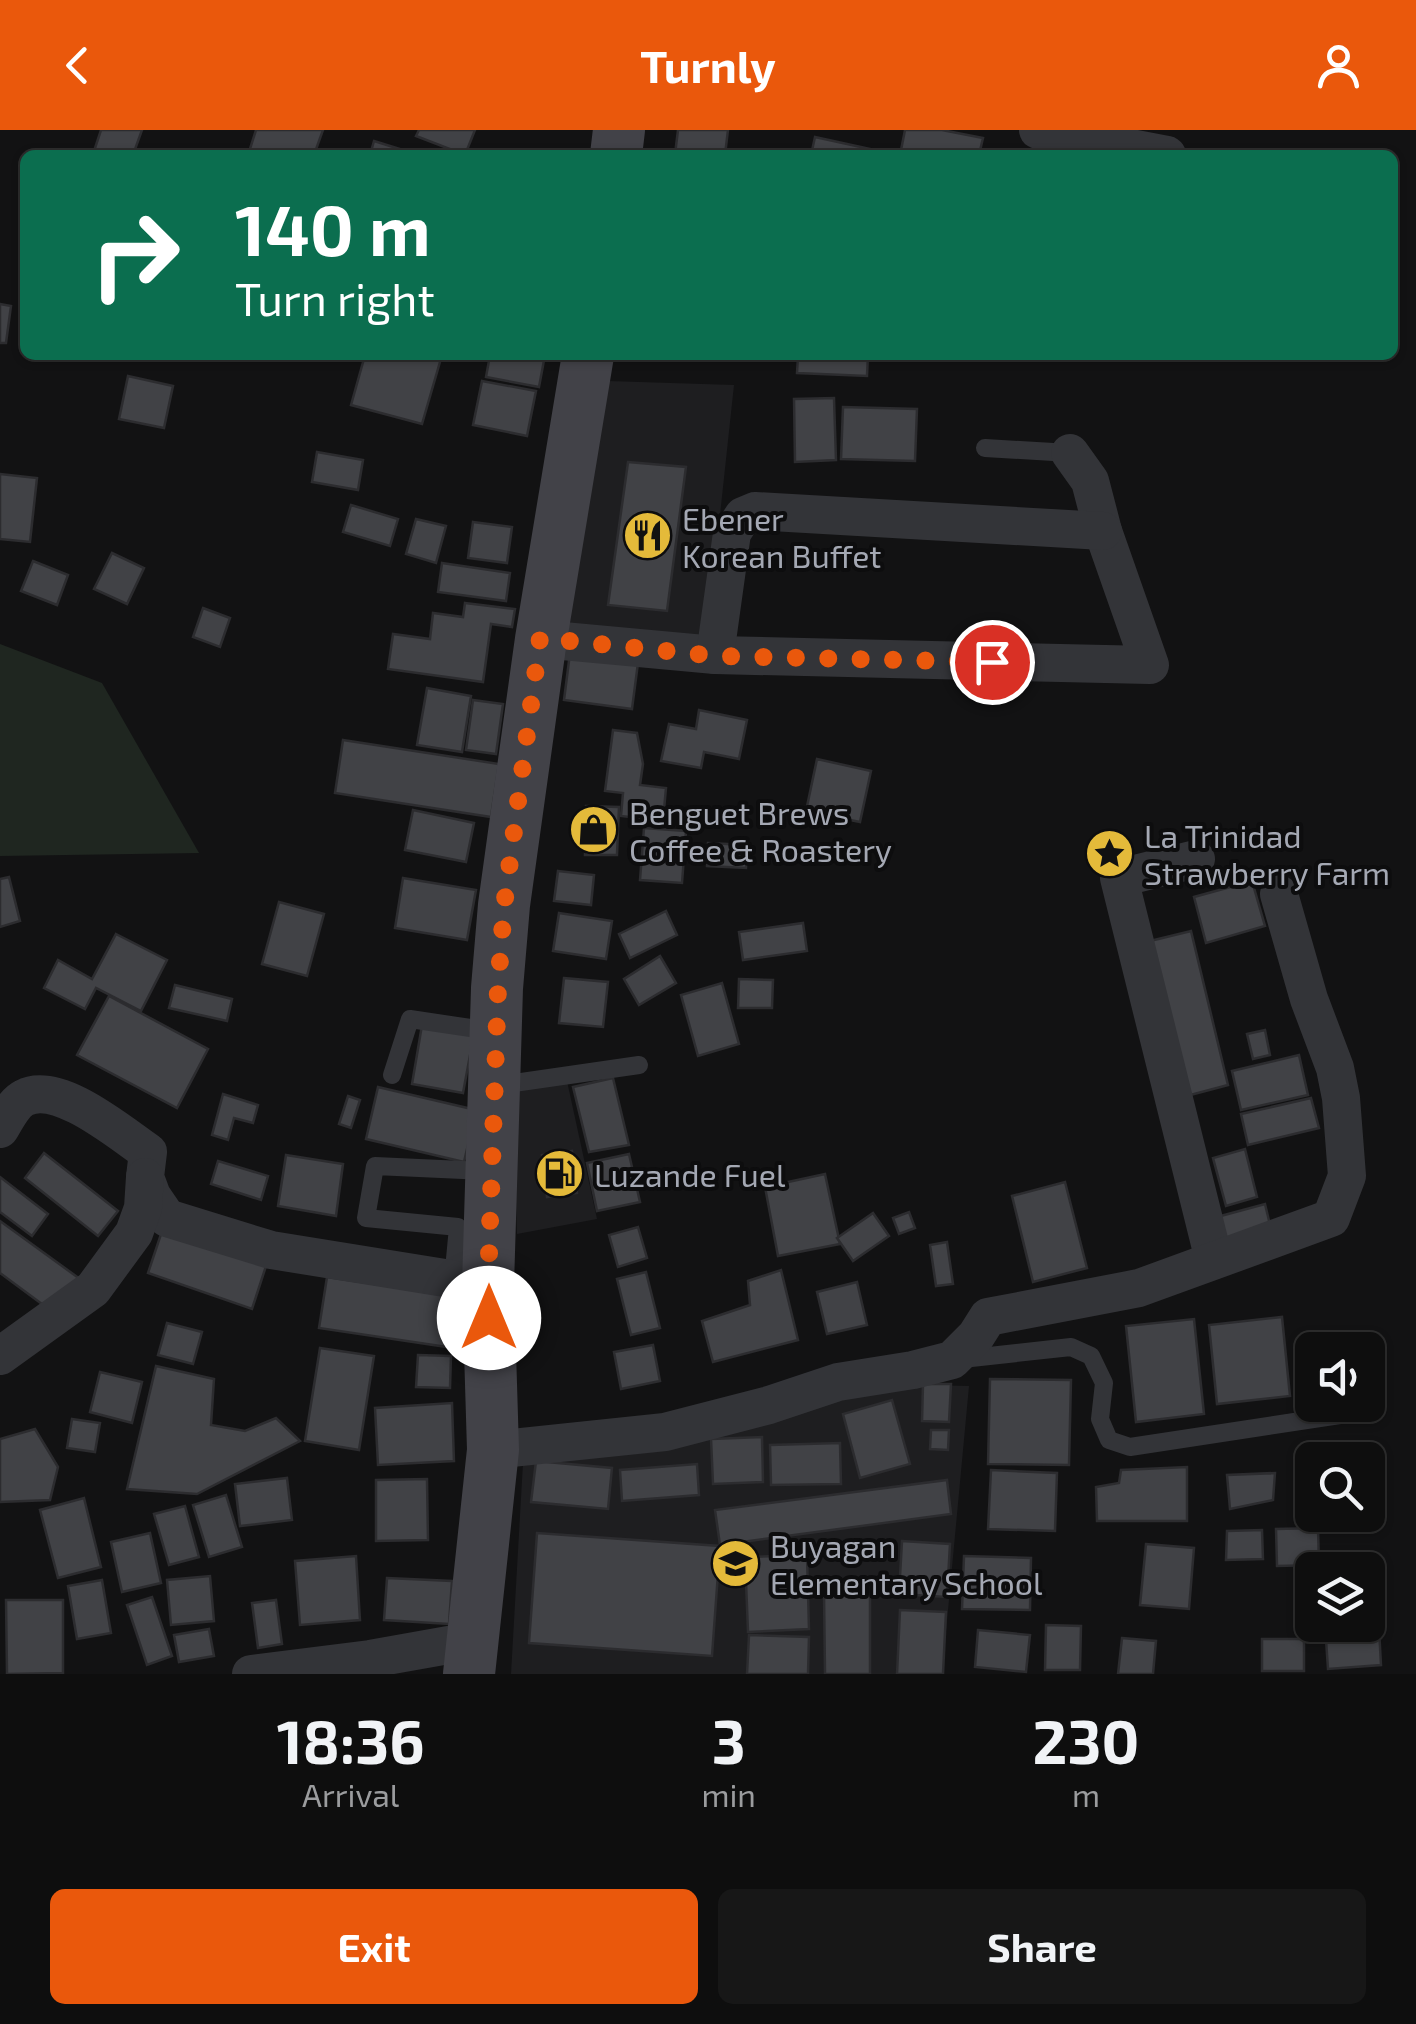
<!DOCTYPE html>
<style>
body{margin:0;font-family:"Exo 2",sans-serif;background:#171717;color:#f1f3f6;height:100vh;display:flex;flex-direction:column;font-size:38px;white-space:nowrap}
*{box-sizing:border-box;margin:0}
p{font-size:32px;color:#9b9c9e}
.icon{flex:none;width:55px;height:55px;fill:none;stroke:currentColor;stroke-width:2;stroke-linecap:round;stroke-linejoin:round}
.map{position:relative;height:1544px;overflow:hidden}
.sheet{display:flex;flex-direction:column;background:#0e0e0e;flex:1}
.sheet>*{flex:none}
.guide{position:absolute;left:20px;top:20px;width:1378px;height:210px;border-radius:15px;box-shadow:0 2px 8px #0004,0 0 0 2px #2e2e2e;background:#0b6e4f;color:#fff;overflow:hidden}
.buttons{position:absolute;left:1295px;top:1202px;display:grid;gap:20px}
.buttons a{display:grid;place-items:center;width:90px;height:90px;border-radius:15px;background:#0e0e0e;box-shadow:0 2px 8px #0004,0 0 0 2px #2e2e2e;font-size:50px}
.pin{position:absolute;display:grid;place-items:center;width:85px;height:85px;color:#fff;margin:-42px;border:5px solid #fff;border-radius:50%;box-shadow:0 2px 10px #0007}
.me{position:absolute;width:110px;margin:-55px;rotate:0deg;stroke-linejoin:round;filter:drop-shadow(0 0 8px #0008)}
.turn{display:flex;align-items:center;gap:35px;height:210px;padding:0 50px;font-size:45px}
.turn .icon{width:130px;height:130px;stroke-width:2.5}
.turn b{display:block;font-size:70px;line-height:85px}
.eta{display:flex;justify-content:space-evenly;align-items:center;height:170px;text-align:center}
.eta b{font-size:60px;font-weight:700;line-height:70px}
.button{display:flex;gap:20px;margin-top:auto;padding:20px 50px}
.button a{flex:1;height:115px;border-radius:15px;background:#ea580c;color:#fff;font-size:40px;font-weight:700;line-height:115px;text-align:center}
.button a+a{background:#171717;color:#f1f3f6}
header{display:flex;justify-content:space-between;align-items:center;height:130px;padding:0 50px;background:#ea580c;color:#fff;font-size:45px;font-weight:700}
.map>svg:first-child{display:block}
.built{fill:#1e1e20}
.green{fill:#1f2620}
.building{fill:#414246;stroke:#2c2c2f;stroke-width:2.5}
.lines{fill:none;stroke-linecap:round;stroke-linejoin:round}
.service{stroke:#333438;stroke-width:18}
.minor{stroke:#333438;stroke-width:38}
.secondary{stroke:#424248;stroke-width:52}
.route{stroke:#ea580c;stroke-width:18;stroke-dasharray:0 32.4}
.labels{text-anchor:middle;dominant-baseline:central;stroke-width:8;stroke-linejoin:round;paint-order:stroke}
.poi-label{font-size:32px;fill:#a4a8b3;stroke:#0d0d0e;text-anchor:start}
</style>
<header><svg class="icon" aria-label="back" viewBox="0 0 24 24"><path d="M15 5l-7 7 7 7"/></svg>Turnly<svg class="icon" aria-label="person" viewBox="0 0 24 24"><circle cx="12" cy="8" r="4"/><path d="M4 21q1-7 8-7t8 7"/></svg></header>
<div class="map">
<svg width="1416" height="1544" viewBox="0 0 1416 1544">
<rect width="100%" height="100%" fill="#121213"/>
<!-- built -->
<g class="built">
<path d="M608,251L734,255L706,515L568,494Z"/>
<path d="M567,951L597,1089L517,1104L512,962Z"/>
<path d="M879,1254L969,1256L942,1544H511L523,1333Z"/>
</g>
<!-- green -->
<path class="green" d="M0,514L102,553L199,723L0,726Z"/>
<!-- building -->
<g class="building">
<path d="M101,0H142L133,25L93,24Z"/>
<path d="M256,0H323L314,25H248Z"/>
<path d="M419,0H475L465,25L416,6Z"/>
<path d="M678,0H728L725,25L675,24Z"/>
<path d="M905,0H942L983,8L979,25H900Z"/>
<path d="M815,7L870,19L869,25H811Z"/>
<path d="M374,11L419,25H370Z"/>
<path d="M0,174L11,176L6,213H0Z"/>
<path d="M365,225H442L422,294L351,275Z"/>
<path d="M490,225H545L539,257L486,247Z"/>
<path d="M798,225H868L867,246L797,243Z"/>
<path d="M128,246L173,256L164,298L119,289Z"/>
<path d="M482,251L536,261L527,306L473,295Z"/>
<path d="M834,268L836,330L795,332L794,269Z"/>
<path d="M843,277L917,279L915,331L841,329Z"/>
<path d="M317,322L363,330L358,360L312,352Z"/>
<path d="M628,332L686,337L667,481L608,475Z"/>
<path d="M0,344L37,348L30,412L0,409Z"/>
<path d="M351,375L398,389L390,416L343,402Z"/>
<path d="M416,389L446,396L436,433L406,424Z"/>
<path d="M473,392L512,397L507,433L468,428Z"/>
<path d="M112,423L144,438L127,474L94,459Z"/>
<path d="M33,431L68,445L57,475L21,461Z"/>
<path d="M442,433L510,443L506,471L438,462Z"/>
<path d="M465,473L515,479L512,497L491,494L483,552L388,539L393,504L430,509L433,483L463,487Z"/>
<path d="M203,478L230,488L220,517L193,507Z"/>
<path d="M570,523L638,533L632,579L564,570Z"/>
<path d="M427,558L471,566L462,622L417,615Z"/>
<path d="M473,570L503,574L496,624L466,620Z"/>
<path d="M699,580L747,590L739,629L704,622L701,638L661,631L669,594L696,599Z"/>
<path d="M613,600L637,603L643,634L640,655L666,658L663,691L621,686L623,663L605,661Z"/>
<path d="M343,610L499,634L491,687L335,663Z"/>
<path d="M817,629L871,641L860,692L806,681Z"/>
<path d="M586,676L619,677L617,725H585Z"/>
<path d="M413,680L474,693L466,732L405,720Z"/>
<path d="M644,698L686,701L682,753L640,750Z"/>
<path d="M708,713L747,715L746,738L707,736Z"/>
<path d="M558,741L594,745L591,775L554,771Z"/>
<path d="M9,747L20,791L0,797V749Z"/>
<path d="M403,748L476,760L467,810L395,798Z"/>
<path d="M1252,751L1265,796L1206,813L1194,767Z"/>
<path d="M279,772L324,784L307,846L262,834Z"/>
<path d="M666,781L677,805L630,828L619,804Z"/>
<path d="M559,783L612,791L606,829L553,821Z"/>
<path d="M803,793L807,821L743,830L739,802Z"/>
<path d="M1191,801L1228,955L1183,967L1146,812Z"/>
<path d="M116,804L167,830L141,881L96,858L85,879L44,858L58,830L92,849Z"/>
<path d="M660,826L676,853L639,875L624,849Z"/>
<path d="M564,848L608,852L603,897L559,893Z"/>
<path d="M739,849L773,850L772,878H738Z"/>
<path d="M722,853L739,914L698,926L681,865Z"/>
<path d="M175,855L232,869L227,891L169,878Z"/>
<path d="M109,866L208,919L177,978L77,925Z"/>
<path d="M422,895L474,904L463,963L412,954Z"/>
<path d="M1265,900L1270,925L1253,929L1247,904Z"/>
<path d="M1299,925L1308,965L1241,980L1232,941Z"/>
<path d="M613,948L629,1015L589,1022L573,957Z"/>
<path d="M378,957L476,980L464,1032L366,1009Z"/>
<path d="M223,964L258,975L253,993L234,988L228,1010L212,1005Z"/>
<path d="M348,966L360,970L351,998L339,994Z"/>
<path d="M1311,968L1319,998L1248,1015L1241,984Z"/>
<path d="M1245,1019L1257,1067L1226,1076L1213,1028Z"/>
<path d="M572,1021L577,1063L547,1067L542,1025Z"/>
<path d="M44,1023L118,1081L98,1106L25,1048Z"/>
<path d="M629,1024L640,1072L597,1081L587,1033Z"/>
<path d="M286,1025L343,1034L336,1086L278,1076Z"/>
<path d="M218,1031L268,1046L261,1070L211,1054Z"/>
<path d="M825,1044L840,1114L778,1126L765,1057Z"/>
<path d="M0,1047L48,1084L32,1106L0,1082Z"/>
<path d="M1065,1052L1087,1138L1033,1152L1012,1066Z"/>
<path d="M1265,1074L1272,1103L1224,1115L1217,1087Z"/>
<path d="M909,1082L915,1098L899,1104L893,1088Z"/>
<path d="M873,1083L889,1106L853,1131L837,1108Z"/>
<path d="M0,1091L80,1149L54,1183L0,1143Z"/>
<path d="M638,1097L647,1128L618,1137L609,1105Z"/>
<path d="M163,1098L267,1133L252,1179L148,1143Z"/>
<path d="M947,1112L953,1154L936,1156L930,1115Z"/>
<path d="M781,1140L798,1210L713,1232L702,1191L750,1175L748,1151Z"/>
<path d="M646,1142L660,1198L631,1205L617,1149Z"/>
<path d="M327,1147L455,1166L447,1217L319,1198Z"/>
<path d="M857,1152L867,1195L827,1204L817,1162Z"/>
<path d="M1282,1187L1290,1266L1217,1274L1209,1195Z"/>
<path d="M1194,1189L1204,1284L1136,1292L1126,1196Z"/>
<path d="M167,1193L202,1202L193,1234L158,1225Z"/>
<path d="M653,1215L660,1251L621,1259L614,1222Z"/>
<path d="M320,1218L374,1226L359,1320L305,1311Z"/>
<path d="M418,1225L451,1226L450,1258L416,1257Z"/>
<path d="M156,1236L214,1249L211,1295L245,1301L276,1288L300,1311L197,1364L127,1359Z"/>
<path d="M100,1242L142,1252L132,1293L90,1282Z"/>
<path d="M990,1249L1071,1250L1069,1335L988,1334Z"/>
<path d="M923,1254H951L949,1292L922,1291Z"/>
<path d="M892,1270L910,1334L860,1348L843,1284Z"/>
<path d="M452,1273L454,1331L378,1335L375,1278Z"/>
<path d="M72,1289L100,1293L95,1322L67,1318Z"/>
<path d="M35,1299L58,1337L50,1370L0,1372V1309Z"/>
<path d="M931,1300H949L948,1320L930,1319Z"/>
<path d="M762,1307L763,1352L713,1354L711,1309Z"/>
<path d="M840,1313L841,1354L771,1355L770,1315Z"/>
<path d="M536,1331L612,1338L608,1379L531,1372Z"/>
<path d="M697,1334L699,1365L622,1371L620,1340Z"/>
<path d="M1187,1337V1391H1097L1096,1357L1119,1353L1121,1340Z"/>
<path d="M991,1340L1057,1343L1055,1401L988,1399Z"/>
<path d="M1275,1343L1273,1370L1230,1379L1227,1345Z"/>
<path d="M287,1348L292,1390L240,1396L235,1354Z"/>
<path d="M427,1349L428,1410L376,1411V1350Z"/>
<path d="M947,1350L951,1384L720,1415L715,1380Z"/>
<path d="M226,1365L242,1417L209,1427L193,1375Z"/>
<path d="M84,1368L101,1437L58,1448L40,1380Z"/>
<path d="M185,1376L199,1427L169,1435L154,1384Z"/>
<path d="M1318,1398L1319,1435L1277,1436L1276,1399Z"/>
<path d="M1262,1400L1263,1429L1226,1430L1227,1401Z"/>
<path d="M150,1403L161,1453L122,1462L111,1412Z"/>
<path d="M537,1403L720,1416L712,1526L529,1513Z"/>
<path d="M902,1411L950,1414L947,1467L899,1464Z"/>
<path d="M1146,1414L1194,1418L1189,1479L1140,1475Z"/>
<path d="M807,1425L809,1499L748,1502L745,1427Z"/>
<path d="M356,1426L360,1490L300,1495L295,1431Z"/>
<path d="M964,1426L1031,1428L1030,1480L962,1479Z"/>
<path d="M210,1446L214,1491L171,1495L167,1450Z"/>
<path d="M387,1448L452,1451L449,1494L384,1490Z"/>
<path d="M102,1450L111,1503L77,1509L68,1456Z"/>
<path d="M824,1464H870V1544H825Z"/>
<path d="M152,1467L172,1526L147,1535L127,1475Z"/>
<path d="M6,1470H63V1543L7,1544Z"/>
<path d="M276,1470L282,1514L258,1518L252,1473Z"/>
<path d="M900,1480L946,1482L943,1544H897Z"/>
<path d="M1368,1492L1379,1498L1381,1535L1328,1539L1325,1495H1368Z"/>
<path d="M1046,1495L1081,1496L1080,1540H1045Z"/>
<path d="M209,1499L214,1526L179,1532L174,1505Z"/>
<path d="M978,1500L1030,1505L1026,1542L975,1537Z"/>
<path d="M749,1505L809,1507L808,1544H747Z"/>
<path d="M1122,1508L1156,1511L1153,1544H1118Z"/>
<rect x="1262" y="1509" width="42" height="32"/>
</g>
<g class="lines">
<!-- service -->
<g class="service">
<path d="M985,318L1070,323"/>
<path d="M392,945L410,889L491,901"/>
<path d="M500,955L639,935"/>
<path d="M453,1150L458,1097L366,1088L375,1036L485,1041"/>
<path d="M962,1229L1071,1217L1091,1226L1104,1253L1100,1289L1109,1310L1130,1317L1373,1280"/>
</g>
<!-- minor -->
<g class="minor">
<path d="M1038,0L1167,25"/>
<path d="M541,509L715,525L1150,535L1103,401L1090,351L1070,323"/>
<path d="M715,525L732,403L743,386L755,381L1103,401"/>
<path d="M1196,729L1119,748L1214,1130"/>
<path d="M0,999C6,989 14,973 24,968C58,950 120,1003 148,1022L145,1047L152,1066L167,1088L271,1120L488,1155"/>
<path d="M0,1226L93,1159L134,1103L143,1078L145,1047"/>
<path d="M493,1320L665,1302L769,1275L838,1252L913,1240L952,1230L976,1206L988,1187L1139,1158L1331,1088L1347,1046L1341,968L1335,938L1309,869L1279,764"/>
<path d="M251,1544L370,1529L471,1511"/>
</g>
<!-- secondary -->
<g class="secondary">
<path d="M616,25L619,0"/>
<path d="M469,1544L493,1320L488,1155L497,858L504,775L541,509L588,225"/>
</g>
</g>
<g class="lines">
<!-- route -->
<path class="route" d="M489,1188L488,1155L498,858L504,776L540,508L716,526L992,532"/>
</g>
<!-- icons -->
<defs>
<symbol id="restaurant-disc" viewBox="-11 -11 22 22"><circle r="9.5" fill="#e4ba3a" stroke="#0d0d0e"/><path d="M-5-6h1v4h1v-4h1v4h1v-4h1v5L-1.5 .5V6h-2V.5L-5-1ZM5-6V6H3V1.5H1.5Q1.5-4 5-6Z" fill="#111"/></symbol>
<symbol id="shop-disc" viewBox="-11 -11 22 22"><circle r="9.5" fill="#e4ba3a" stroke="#0d0d0e"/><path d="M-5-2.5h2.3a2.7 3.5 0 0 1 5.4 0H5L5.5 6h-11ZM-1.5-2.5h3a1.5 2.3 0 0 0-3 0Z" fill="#111"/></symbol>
<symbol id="sight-disc" viewBox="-11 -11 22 22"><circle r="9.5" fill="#e4ba3a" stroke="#0d0d0e"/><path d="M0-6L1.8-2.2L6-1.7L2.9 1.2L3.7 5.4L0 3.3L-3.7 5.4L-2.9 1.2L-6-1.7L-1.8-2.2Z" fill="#111"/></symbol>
<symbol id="fuel-disc" viewBox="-11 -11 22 22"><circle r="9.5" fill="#e4ba3a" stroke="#0d0d0e"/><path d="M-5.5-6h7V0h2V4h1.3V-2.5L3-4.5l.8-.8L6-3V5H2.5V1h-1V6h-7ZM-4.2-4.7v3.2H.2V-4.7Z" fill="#111"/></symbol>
<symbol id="school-disc" viewBox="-11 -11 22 22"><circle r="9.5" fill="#e4ba3a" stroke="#0d0d0e"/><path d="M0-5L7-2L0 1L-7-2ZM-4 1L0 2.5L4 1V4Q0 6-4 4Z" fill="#111"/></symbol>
</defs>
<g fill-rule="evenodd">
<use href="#restaurant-disc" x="620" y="378" width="55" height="55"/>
<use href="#shop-disc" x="566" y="672" width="55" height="55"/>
<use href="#sight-disc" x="1082" y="696" width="55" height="55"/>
<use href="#fuel-disc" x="532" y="1016" width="55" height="55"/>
<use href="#school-disc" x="708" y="1406" width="55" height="55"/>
</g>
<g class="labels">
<!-- poi labels -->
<g class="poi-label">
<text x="682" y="388">Ebener<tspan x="682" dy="37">Korean Buffet</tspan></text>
<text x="629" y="682">Benguet Brews<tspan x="629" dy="37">Coffee &amp; Roastery</tspan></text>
<text x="1144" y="705">La Trinidad<tspan x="1144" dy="37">Strawberry Farm</tspan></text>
<text x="594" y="1044">Luzande Fuel</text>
<text x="770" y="1415">Buyagan<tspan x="770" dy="37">Elementary School</tspan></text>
</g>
</g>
</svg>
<div class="buttons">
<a><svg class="icon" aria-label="sound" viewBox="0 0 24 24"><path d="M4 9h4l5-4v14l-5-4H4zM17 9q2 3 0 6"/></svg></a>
<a><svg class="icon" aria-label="search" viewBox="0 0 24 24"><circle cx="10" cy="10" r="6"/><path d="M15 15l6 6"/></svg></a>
<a><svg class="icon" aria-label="layers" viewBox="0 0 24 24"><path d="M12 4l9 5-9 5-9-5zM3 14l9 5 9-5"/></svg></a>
</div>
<div class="pin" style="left:992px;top:532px;background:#d93025"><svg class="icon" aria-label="arrive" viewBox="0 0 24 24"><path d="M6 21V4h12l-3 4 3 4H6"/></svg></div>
<svg class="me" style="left:489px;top:1188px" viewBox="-20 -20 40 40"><circle r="19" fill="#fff"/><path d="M0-13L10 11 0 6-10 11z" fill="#ea580c"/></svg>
<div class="guide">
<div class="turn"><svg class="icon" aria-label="right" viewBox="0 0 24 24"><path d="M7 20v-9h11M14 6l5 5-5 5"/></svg><div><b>140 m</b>Turn right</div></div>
</div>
</div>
<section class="sheet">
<div class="eta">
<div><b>18:36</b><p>Arrival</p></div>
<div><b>3</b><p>min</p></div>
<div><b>230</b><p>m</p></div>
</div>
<div class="button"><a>Exit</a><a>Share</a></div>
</section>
